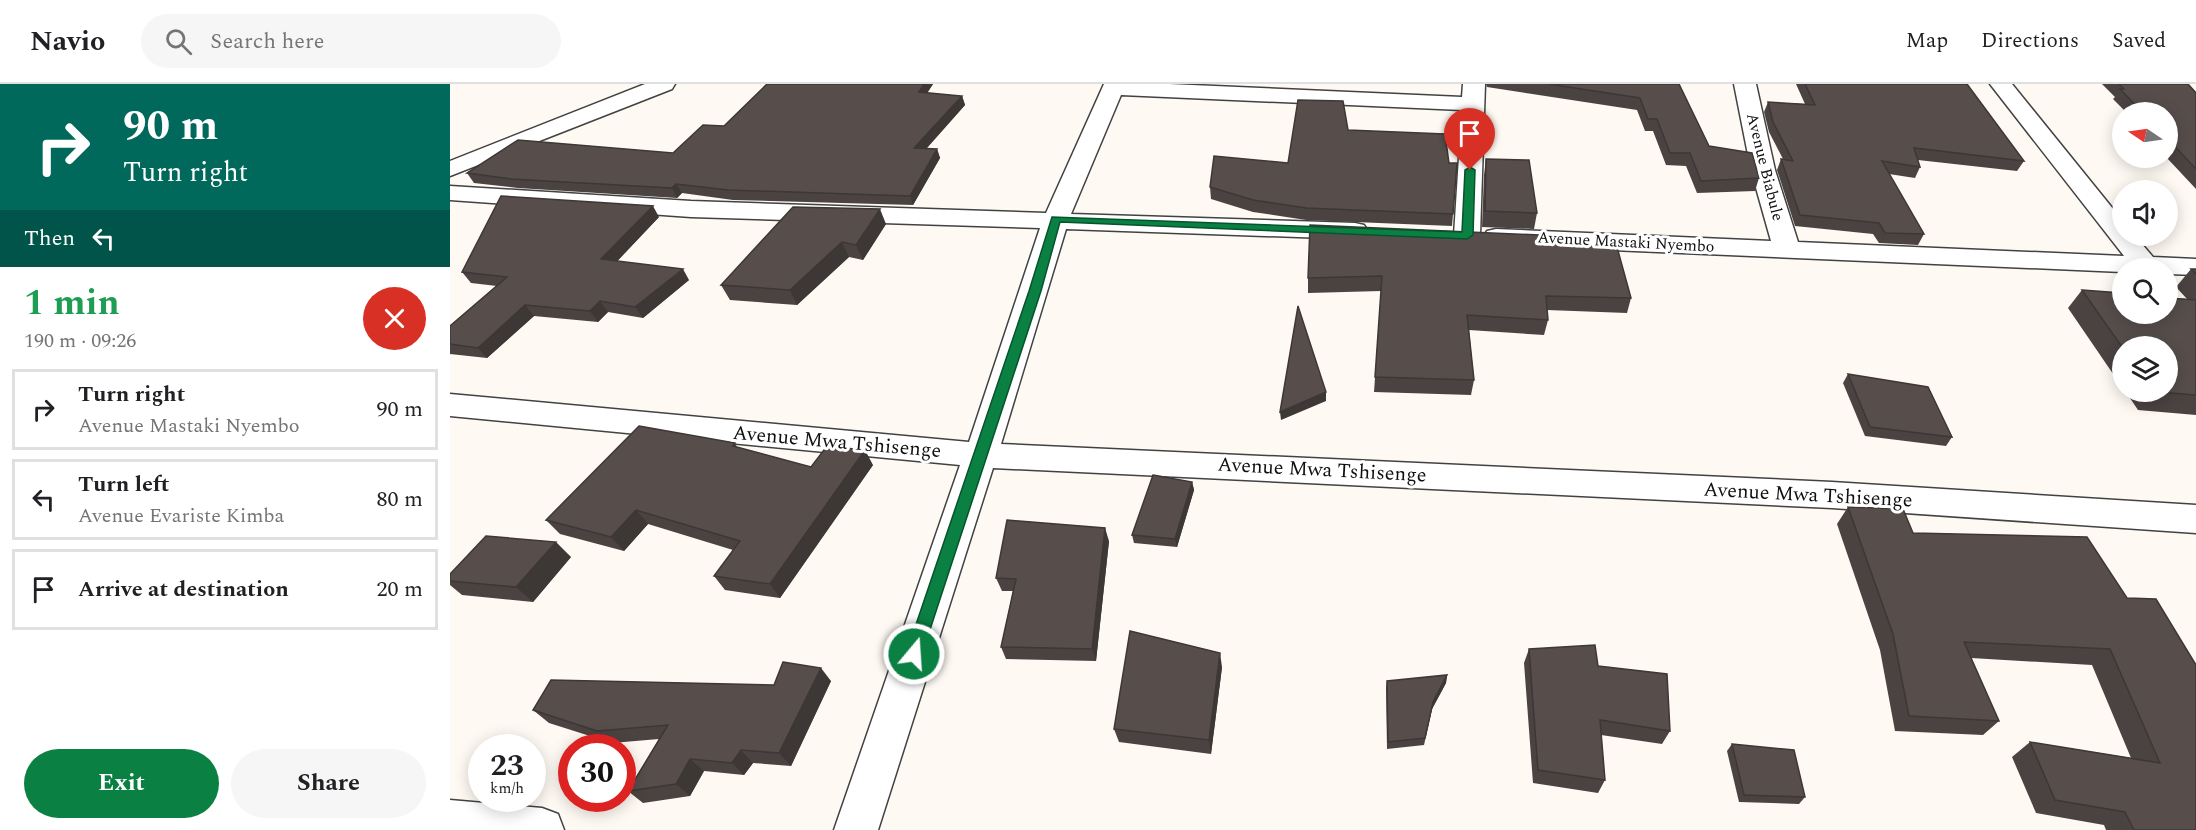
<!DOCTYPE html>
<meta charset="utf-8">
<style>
body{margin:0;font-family:Spectral,serif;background:#f6f6f6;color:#202124;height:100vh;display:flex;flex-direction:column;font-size:22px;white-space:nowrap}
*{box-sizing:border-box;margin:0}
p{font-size:20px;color:#757577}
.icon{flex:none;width:33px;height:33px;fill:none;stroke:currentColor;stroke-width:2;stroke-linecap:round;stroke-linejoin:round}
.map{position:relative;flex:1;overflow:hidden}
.details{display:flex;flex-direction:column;background:#fff;width:450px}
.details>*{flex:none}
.top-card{background:#00695c;color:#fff;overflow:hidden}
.needle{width:39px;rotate:283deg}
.fabs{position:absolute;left:1662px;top:18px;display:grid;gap:12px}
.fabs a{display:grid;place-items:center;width:66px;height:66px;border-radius:50%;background:#fff;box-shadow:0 3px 15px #0003;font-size:30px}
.speed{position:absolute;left:18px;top:650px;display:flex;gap:12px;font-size:30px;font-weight:700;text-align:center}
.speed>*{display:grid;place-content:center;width:78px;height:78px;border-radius:50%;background:#fff;box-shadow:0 3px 15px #0003;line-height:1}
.speed small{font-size:15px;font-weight:400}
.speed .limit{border:9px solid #d22;background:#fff;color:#111}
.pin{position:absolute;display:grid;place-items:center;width:51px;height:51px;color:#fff;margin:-62px -26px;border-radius:50% 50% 50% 0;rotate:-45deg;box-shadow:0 0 6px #0007}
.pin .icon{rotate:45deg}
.me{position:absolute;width:66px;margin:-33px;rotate:18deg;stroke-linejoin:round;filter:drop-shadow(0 0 4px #0008)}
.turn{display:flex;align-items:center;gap:21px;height:126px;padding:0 24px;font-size:27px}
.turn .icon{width:78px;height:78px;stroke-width:2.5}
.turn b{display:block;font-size:42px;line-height:51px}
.then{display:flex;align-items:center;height:57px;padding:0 24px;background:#0003;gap:12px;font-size:22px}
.round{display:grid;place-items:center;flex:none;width:63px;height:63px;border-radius:32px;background:#f6f6f6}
.head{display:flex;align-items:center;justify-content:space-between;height:102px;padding:0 24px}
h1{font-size:36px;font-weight:700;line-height:45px;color:#1e9e55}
.cta{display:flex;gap:12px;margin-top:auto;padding:12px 24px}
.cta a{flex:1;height:69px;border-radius:36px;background:#0b8043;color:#fff;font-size:24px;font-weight:700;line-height:69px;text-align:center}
.cta a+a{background:#f6f6f6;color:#202124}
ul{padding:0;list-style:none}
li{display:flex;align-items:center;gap:18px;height:81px;margin:0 12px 9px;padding:0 12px;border:3px solid #e0e0e0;border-radius:0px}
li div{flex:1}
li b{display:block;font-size:22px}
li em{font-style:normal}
header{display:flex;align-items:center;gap:36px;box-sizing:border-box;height:84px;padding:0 30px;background:#fff;border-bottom:2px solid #e0e0e0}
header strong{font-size:28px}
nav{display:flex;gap:33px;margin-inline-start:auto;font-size:21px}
.search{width:420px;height:54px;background:#f6f6f6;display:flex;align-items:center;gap:15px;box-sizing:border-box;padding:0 21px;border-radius:33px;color:#757577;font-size:22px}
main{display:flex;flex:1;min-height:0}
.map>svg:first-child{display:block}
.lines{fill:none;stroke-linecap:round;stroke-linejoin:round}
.street-casing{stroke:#424242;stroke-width:3}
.street{fill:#fff;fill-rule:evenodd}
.wall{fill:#4b4341}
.shaded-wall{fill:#3d3735}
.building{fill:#574e4c;stroke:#3d3735;stroke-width:1.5}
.route{fill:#0b8043;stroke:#07532c;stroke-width:1.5}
.labels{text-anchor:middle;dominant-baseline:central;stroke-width:6;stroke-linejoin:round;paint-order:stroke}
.far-street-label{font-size:16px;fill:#0f0f0f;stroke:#fff}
.street-label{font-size:20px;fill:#0f0f0f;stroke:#fff}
</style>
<header>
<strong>Navio</strong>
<div class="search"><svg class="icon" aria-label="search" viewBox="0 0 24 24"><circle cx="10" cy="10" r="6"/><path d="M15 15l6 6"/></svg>Search here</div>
<nav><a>Map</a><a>Directions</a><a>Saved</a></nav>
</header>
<main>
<section class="details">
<div class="top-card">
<div class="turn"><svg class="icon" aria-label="right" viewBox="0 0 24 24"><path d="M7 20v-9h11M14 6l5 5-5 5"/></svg><div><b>90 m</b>Turn right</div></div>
<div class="then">Then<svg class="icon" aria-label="left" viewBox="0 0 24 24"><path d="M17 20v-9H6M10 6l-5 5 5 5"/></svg></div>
</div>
<div class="head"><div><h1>1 min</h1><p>190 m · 09:26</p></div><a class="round" style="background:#d93025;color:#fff"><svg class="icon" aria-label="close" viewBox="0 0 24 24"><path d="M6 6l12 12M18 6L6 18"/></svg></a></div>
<ul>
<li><svg class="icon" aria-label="right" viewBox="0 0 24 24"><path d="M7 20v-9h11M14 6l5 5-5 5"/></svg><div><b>Turn right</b><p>Avenue Mastaki Nyembo</p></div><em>90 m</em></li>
<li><svg class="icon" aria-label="left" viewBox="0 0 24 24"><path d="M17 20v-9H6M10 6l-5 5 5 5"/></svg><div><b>Turn left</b><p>Avenue Evariste Kimba</p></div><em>80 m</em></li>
<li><svg class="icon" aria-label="arrive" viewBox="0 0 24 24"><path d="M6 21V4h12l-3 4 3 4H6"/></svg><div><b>Arrive at destination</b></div><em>20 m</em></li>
</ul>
<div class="cta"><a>Exit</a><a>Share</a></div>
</section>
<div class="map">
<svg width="1746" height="746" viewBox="0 0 1746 746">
<rect width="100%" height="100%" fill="#fef9f2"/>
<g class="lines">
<defs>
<g id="street">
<path d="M195,0H225L222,5L0,92V77Z"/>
<path d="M654,0H719L1012,13L1013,0H1035L1030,151L1026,157L1017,159L1008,157L1004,151L1012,26L671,11L621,130L905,139L914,141L918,147L914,153L905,155L616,145L551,360L1382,398L1746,421V449L1382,424L543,384L428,746H384L510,381L0,332V310L519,358L590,144L241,133L0,116V102L241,117L596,129Z"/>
<path d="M1284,0H1306L1325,86L1348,158L1674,172L1540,0H1562L1672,136V152H1685L1703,173L1746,175V191L1718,190V184H1672V188L1046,161L1037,159L1033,153L1037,147L1046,145L1321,157L1301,86Z"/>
<path d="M0,716L92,724L108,730L114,746H0Z"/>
</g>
</defs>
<!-- street casing -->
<use href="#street" class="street-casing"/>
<!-- street -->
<use href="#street" class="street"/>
</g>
<!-- wall -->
<g class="wall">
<path d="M317,0H483L477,9L512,12L515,21L476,65H487L490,74L463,121L283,116L232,109L227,114L68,104L24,99L17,89L223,69L274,42Z"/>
<path d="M1036,0H1229L1259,62L1309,94L1305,107L1247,109L1236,82L1216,81L1203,47H1195L1187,26L1037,3Z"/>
<path d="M1346,0H1517L1574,77L1567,87L1468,76L1470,83L1465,94L1439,90L1474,150L1468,161L1429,159L1423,150L1345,142L1327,86L1331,75H1333L1319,48L1314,28L1318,18L1355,20Z"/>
<path d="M1652,0H1738L1746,9V105L1717,74L1718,28H1676L1663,15L1665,13Z"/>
<path d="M898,46L1003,130L1002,142L856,136L803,128L761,115L760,103L838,79Z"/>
<path d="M1036,75L1087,129L1084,145L1032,143L1034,91Z"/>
<path d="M209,133L167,177L239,196L193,234L158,228L148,238L84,232L37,274L0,270V242L47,202L21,199L12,188Z"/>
<path d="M436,140L413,176L399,173L347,221L280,216L271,201Z"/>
<path d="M1091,159L1181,214L1177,229L1097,226L1098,236L1094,251L1019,246L1024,296L1021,311L924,308L931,207L858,209V194Z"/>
<path d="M1741,185H1746V331L1688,326L1676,308H1718L1672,262V303L1618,224L1632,206L1737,215L1726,203Z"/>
<path d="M1398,290L1502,353L1496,362L1415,352L1393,299Z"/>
<path d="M285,359L287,363L361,383L423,381L330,514L275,506L264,492L283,466L198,440L174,467L110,450L96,436Z"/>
<path d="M742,398L744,406L727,463L684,459L682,451Z"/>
<path d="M1398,423L1463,449L1637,453L1746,746H1656L1654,741L1586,729L1562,673L1580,658L1681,674L1642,581L1521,574L1549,637L1533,651L1445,647L1430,566L1387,440Z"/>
<path d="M659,457L646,577L556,575L551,563L563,507H552L546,494Z"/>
<path d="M121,473L83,518L12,511L0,501V490Z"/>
<path d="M1079,565L1148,582L1220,647L1212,660L1151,651L1155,696L1148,709L1083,699L1074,579Z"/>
<path d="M772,583L761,670L669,658L664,645Z"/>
<path d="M997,591L996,599L982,625L974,661L937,665L936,604L937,597Z"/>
<path d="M381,597L341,682L303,679L294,691L254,687L240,712L193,719L178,707L209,655L162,659L99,639L83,626L324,601Z"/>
<path d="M1282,660L1355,713L1349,720L1289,718L1277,667Z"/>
</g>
<!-- shaded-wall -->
<g class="shaded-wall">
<path d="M474,0H483L472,17L469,8Z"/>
<path d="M512,12L515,21L468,74L464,64Z"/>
<path d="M487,65L490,74L463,121L460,112Z"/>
<path d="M226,100L232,109L227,114L222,104Z"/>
<path d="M203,122L209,133L159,186L151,175Z"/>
<path d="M430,125L436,140L413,176L406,161Z"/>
<path d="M392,158L399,173L347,221L340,206Z"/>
<path d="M233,185L239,196L193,234L185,223Z"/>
<path d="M150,217L158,228L148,238L140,227Z"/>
<path d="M75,221L84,232L37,274L28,264Z"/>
<path d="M876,308V317L831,336L830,328Z"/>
<path d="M415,366L423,381L330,514L320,500Z"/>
<path d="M742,398L744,406L727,463L725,455Z"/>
<path d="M186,426L198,440L174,467L161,453Z"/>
<path d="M655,444L659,457L646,577L642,565Z"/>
<path d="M106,458L121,473L83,518L66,503Z"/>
<path d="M770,569L772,583L761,670L759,656Z"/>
<path d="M371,584L381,597L341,682L329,669Z"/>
<path d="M997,591L996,599L982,625L974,661L983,618Z"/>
<path d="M291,666L303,679L294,691L282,679Z"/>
<path d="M240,675L254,687L240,712L226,700Z"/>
</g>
<!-- building -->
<g class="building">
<path d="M317,0H474L469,8L512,12L464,64L487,65L460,112L278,106L226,100L222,104L61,95L17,89L68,56L223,69L253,41L274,42Z"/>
<path d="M1099,0H1229L1259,62L1302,69L1309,94L1251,97L1240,69H1220L1207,35H1198L1190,14Z"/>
<path d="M1355,0H1517L1574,77L1464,64L1470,83L1432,77L1474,150L1435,149L1429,139L1350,131L1331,75L1343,77L1323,38L1318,18L1365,21Z"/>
<path d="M1669,0H1738L1746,9V85L1718,55V28H1692L1670,5H1674Z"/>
<path d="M848,16L893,17L898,46L995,50L999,79H1007L1003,130L856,124L803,116L760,103L764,72L838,79Z"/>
<path d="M1036,75L1079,76L1087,129L1035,127Z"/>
<path d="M51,112L203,122L151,175L233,185L185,223L150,217L140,227L75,221L28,264L0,260V242L57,193L12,188Z"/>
<path d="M343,123L430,125L406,161L392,158L340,206L271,201Z"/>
<path d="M860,141L1089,151L1091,159L1167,163L1181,214L1096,212L1098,236L1017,231L1024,296L925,293L932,192L858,194Z"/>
<path d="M1741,185H1746V190Z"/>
<path d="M1632,206L1672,209V230H1718V214L1746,216V311L1708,308H1718V262L1672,263Z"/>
<path d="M848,222L876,308L830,328Z"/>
<path d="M1398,290L1478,303L1502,353L1420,343Z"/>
<path d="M189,342L285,359L283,362L361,383L377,362L415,366L320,500L264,492L290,457L186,426L161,453L96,436Z"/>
<path d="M703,391L742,398L725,455L682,451Z"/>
<path d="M1398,423L1453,425L1463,449L1637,453L1677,514L1706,515L1746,581V746H1684L1675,728L1605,716L1580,658L1710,679L1660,565L1514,558L1549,637L1459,632L1443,550Z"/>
<path d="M557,436L655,444L642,565L551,563L566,495L546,494Z"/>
<path d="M36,452L106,458L66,503L0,497V490Z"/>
<path d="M680,547L770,569L759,656L664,645Z"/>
<path d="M1145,561L1148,582L1217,590L1220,647L1150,636L1155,696L1088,686L1079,565Z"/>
<path d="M333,578L371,584L329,669L291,666L282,679L240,675L226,700L178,707L218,641L147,647L83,626L101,596L324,601Z"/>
<path d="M997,591L983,618L975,654L938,658L937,597Z"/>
<path d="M1282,660L1344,666L1355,713L1294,711Z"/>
</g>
<!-- route -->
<path class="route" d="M1020,83L1025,86L1023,151L1017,155L610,138L591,207L472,570L470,575L464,577L459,575L456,570L579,207L602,133L1012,148L1015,86Z"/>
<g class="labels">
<!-- far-street labels -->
<g class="far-street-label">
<text transform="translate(1315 83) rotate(76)">Avenue Biabule</text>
<text transform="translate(1176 158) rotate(3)">Avenue Mastaki Nyembo</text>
</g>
<!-- street labels -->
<g class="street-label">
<text transform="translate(387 358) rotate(5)">Avenue Mwa Tshisenge</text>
<text transform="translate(872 386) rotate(3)">Avenue Mwa Tshisenge</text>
<text transform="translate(1358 411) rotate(3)">Avenue Mwa Tshisenge</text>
</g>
</g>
</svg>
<div class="fabs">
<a><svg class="needle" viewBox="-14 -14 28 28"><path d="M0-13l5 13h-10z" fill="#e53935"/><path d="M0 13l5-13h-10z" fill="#757577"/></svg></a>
<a><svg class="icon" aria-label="sound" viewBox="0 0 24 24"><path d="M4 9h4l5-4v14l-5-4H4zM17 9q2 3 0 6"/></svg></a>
<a><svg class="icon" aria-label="search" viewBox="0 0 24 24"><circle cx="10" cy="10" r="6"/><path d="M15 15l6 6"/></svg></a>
<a><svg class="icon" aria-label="layers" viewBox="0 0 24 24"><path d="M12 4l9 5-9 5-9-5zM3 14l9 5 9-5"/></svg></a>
</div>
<div class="speed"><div>23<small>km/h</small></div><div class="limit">30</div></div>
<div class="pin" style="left:1020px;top:86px;background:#d93025"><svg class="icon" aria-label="arrive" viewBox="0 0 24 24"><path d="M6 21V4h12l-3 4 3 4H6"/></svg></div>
<svg class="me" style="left:464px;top:570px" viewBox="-20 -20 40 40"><circle r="17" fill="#0b8043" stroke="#fff" stroke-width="3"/><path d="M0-11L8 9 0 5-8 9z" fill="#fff"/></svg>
</div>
</main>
